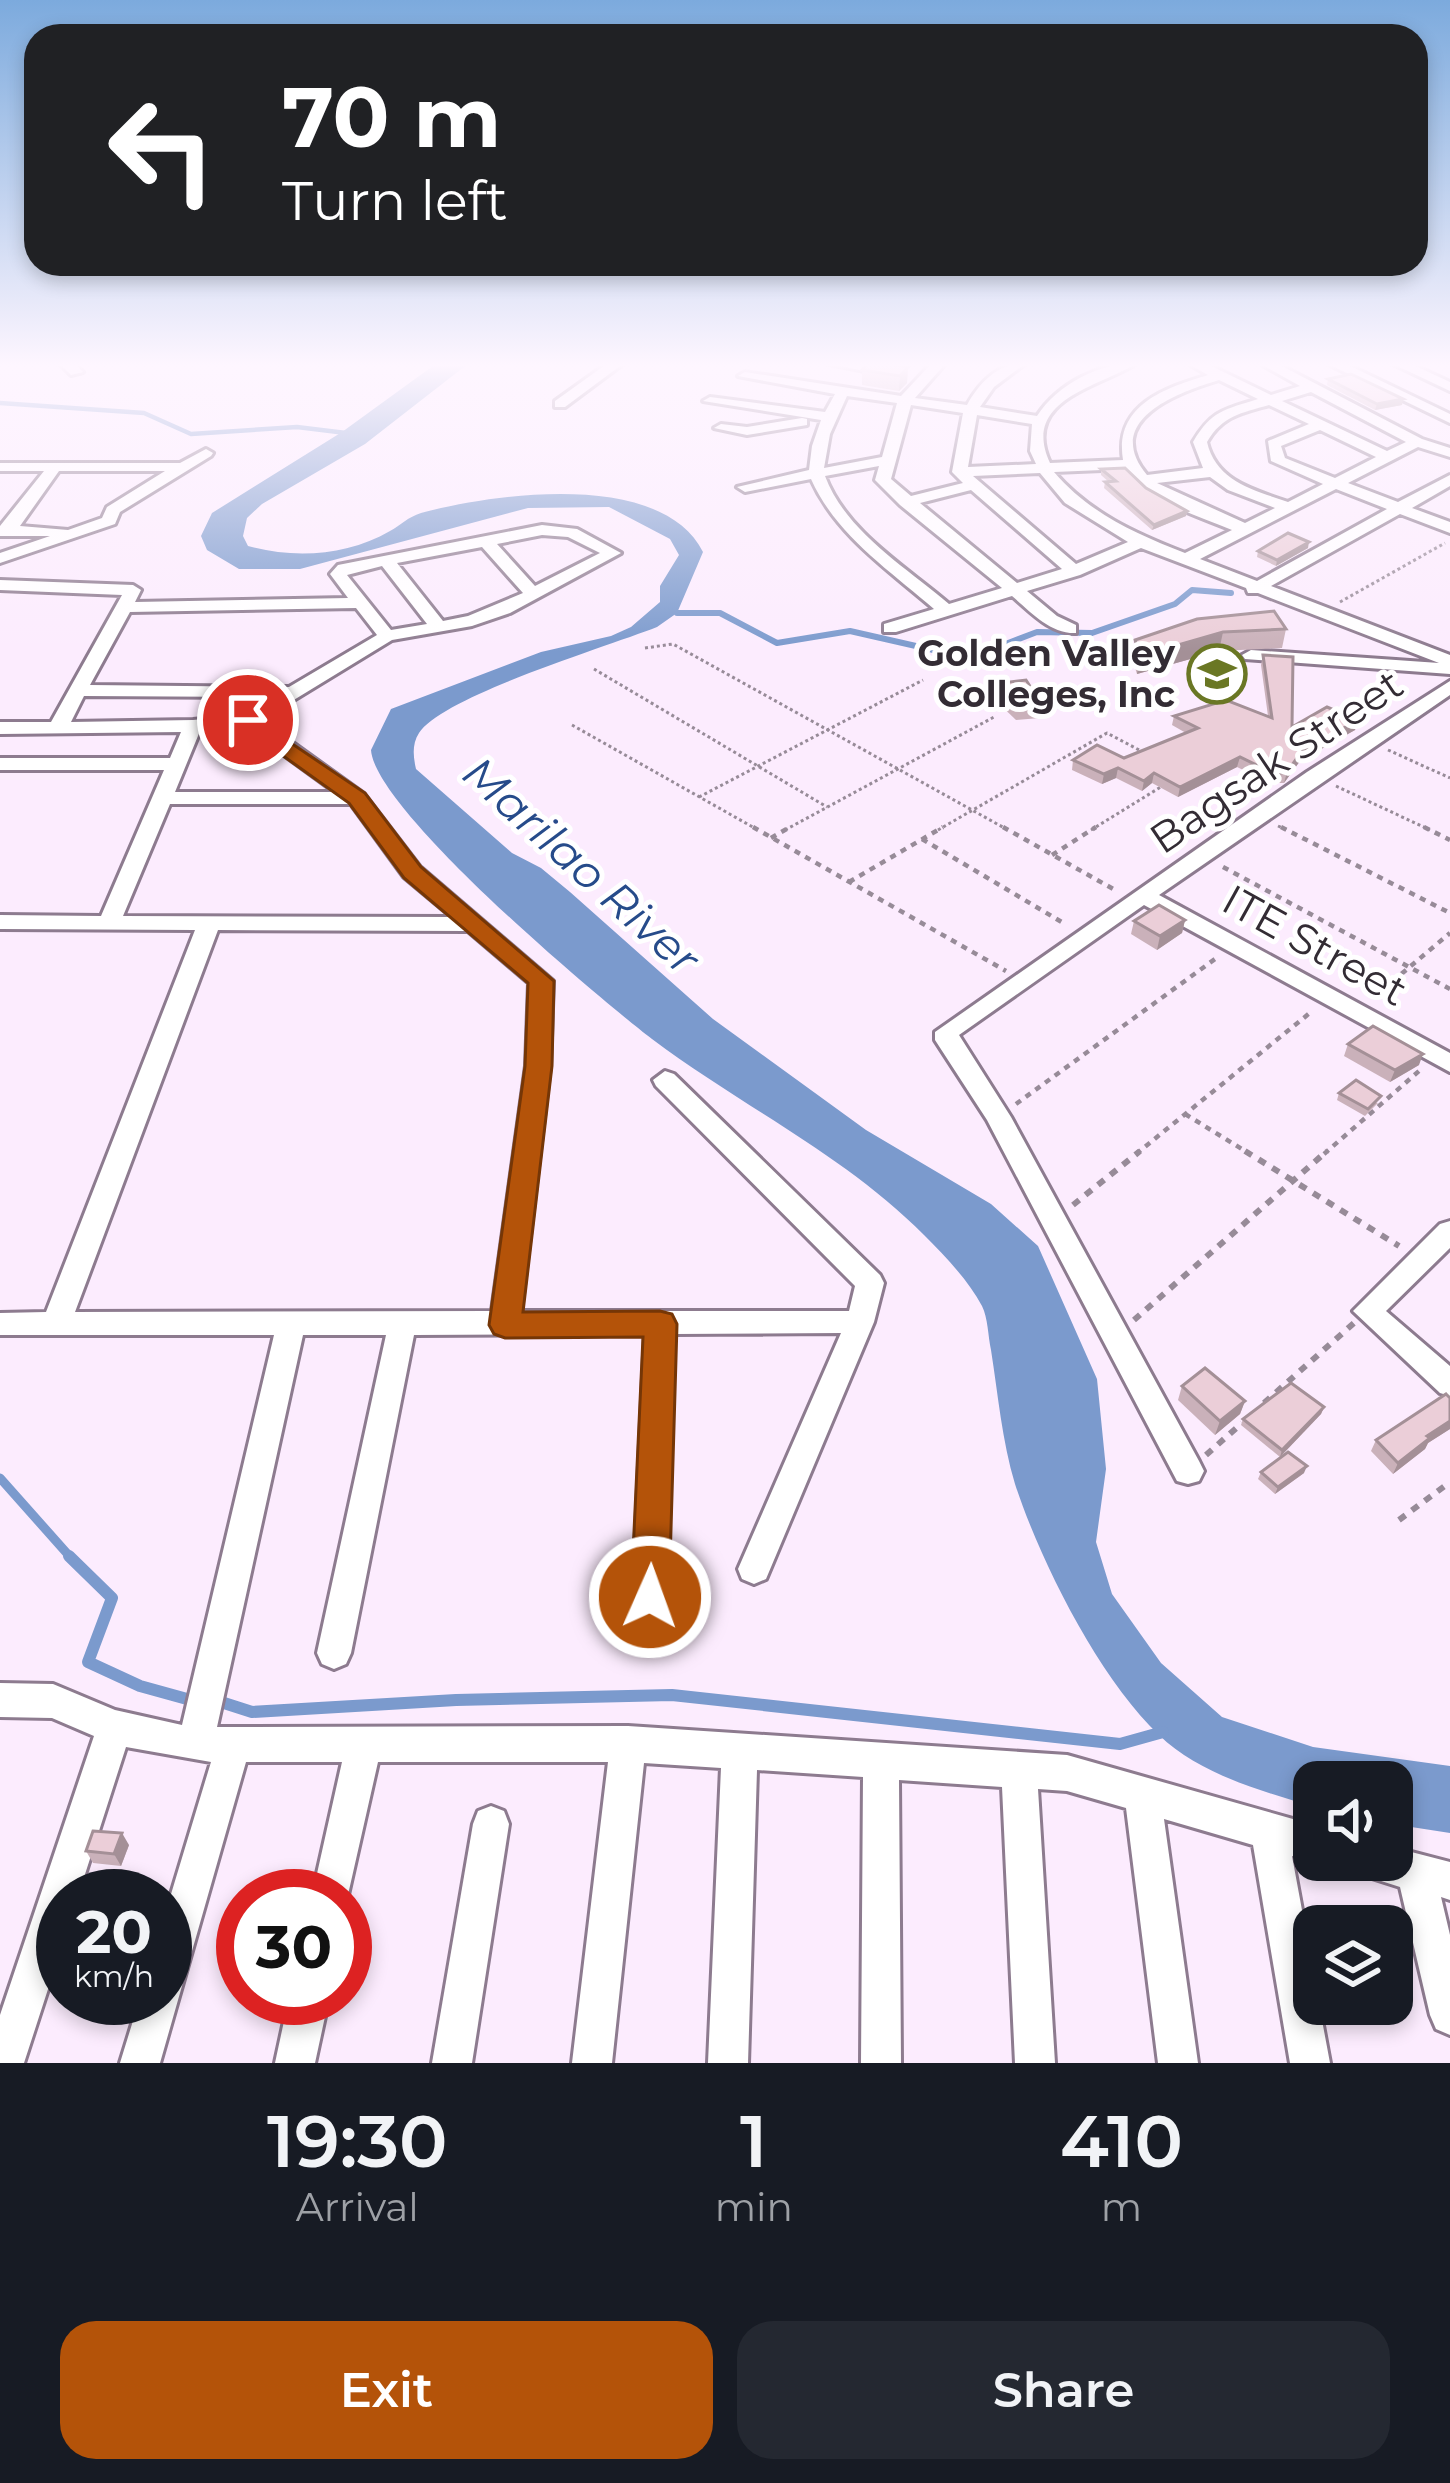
<!DOCTYPE html>
<style>
body{margin:0;font-family:Montserrat,sans-serif;background:#242831;color:#f1f3f6;height:100vh;display:flex;flex-direction:column;font-size:45px;white-space:nowrap}
*{box-sizing:border-box;margin:0}
p{font-size:39px;color:#9ea1a6}
.icon{flex:none;width:66px;height:66px;fill:none;stroke:currentColor;stroke-width:2;stroke-linecap:round;stroke-linejoin:round}
.map{position:relative;height:2063px;overflow:hidden}
.drawer{display:flex;flex-direction:column;background:#171b24;flex:1}
.drawer>*{flex:none}
.top-card{position:absolute;left:24px;top:24px;width:1404px;height:252px;border-radius:36px;box-shadow:0 6px 18px #0003;background:#202124;color:#fff;overflow:hidden}
.tools{position:absolute;left:1293px;top:1761px;display:grid;gap:24px}
.tools a{display:grid;place-items:center;width:120px;height:120px;border-radius:24px;background:#171b24;box-shadow:0 6px 18px #0003;font-size:60px}
.speed{position:absolute;left:36px;top:1869px;display:flex;gap:24px;font-size:60px;font-weight:700;text-align:center}
.speed>*{display:grid;place-content:center;width:156px;height:156px;border-radius:50%;background:#171b24;box-shadow:0 6px 18px #0003;line-height:1}
.speed small{font-size:30px;font-weight:400}
.speed .limit{border:18px solid #d22;background:#fff;color:#111}
.pin{position:absolute;display:grid;place-items:center;width:102px;height:102px;color:#fff;margin:-51px;border:6px solid #fff;border-radius:50%;box-shadow:0 3px 12px #0007}
.me{position:absolute;width:132px;margin:-66px;rotate:2deg;stroke-linejoin:round;filter:drop-shadow(0 0 9px #0008)}
.turn{display:flex;align-items:center;gap:42px;height:252px;padding:0 60px;font-size:54px}
.turn .icon{width:156px;height:156px;stroke-width:2.5}
.turn b{display:block;font-size:84px;line-height:102px}
.eta{display:flex;justify-content:space-evenly;align-items:center;height:204px;text-align:center}
.eta b{font-size:72px;font-weight:600;line-height:84px}
.button{display:flex;gap:24px;margin-top:auto;padding:24px 60px}
.button a{flex:1;height:138px;border-radius:36px;background:#b45309;color:#fff;font-size:48px;font-weight:600;line-height:138px;text-align:center}
.button a+a{background:#242831;color:#f1f3f6}
.map>svg:first-child{display:block}
.water{fill:#7b9acd}
.lines{fill:none;stroke-linecap:round;stroke-linejoin:round}
.stream-far3{stroke:#7b9acd;stroke-width:4.5}
.stream-far2{stroke:#7b9acd;stroke-width:6}
.stream-far1{stroke:#7b9acd;stroke-width:9}
.stream{stroke:#7b9acd;stroke-width:12}
.minor-casing{stroke:#8d7b8f;stroke-width:6}
.path-far2{stroke:#978b98;stroke-width:3;stroke-dasharray:3 3;stroke-linecap:butt}
.path-far1{stroke:#978b98;stroke-width:4.5;stroke-dasharray:6 6;stroke-linecap:butt}
.path{stroke:#978b98;stroke-width:6;stroke-dasharray:8 8;stroke-linecap:butt}
.minor{fill:#fff;fill-rule:evenodd}
.wall{fill:#cab1ba}
.shaded-wall{fill:#a49097}
.building{fill:#ebced8;stroke:#a49097;stroke-width:3}
.route{fill:#b45309;stroke:#753606;stroke-width:3}
.labels{text-anchor:middle;dominant-baseline:central;stroke-width:10;stroke-linejoin:round;paint-order:stroke}
.far-poi-label{font-size:36px;font-weight:bold;fill:#332c34;stroke:#fff;text-anchor:end}
.street-label{font-size:42px;fill:#332c34;stroke:#fff}
.water-label{font-size:45px;font-style:italic;fill:#264b8a;stroke:#fff}
</style>
<div class="map">
<svg width="1450" height="2063" viewBox="0 0 1450 2063">
<rect width="100%" height="100%" fill="#fcecfe"/>
<!-- water -->
<path class="water" d="M437,363H469L365,444L262,504L247,518L243,536L248,546C294,559 347,556 390,531C401,525 408,517 421,513C495,493 662,470 703,552L677,613L657,627C609,646 443,696 419,733C412,744 413,756 416,769L512,853L541,868L570,892L713,1019L866,1130L991,1204L1038,1246L1097,1379L1106,1469L1096,1542L1112,1594L1161,1663L1222,1717L1313,1747L1450,1766V1833L1392,1824V1782H1314V1807C1262,1791 1199,1774 1159,1735C1099,1678 1041,1563 1015,1484C1002,1441 998,1394 991,1350C988,1336 988,1318 982,1306C969,1281 944,1255 924,1235C845,1155 741,1106 652,1039C597,997 375,810 371,750L391,709L541,652L611,636L631,627L660,602V586L679,555L670,539L609,507L528,508L300,569H239L207,550L201,536L212,513L342,432Z"/>
<g class="lines">
<!-- stream-far3 -->
<path class="stream-far3" d="M0,403L144,413L191,434L297,427L346,433"/>
<!-- stream-far2 -->
<path class="stream-far2" d="M677,613H720L777,643L850,631L951,654L985,652L1037,632L1092,633L1175,604L1192,590L1231,593"/>
<!-- stream-far1 -->
<path class="stream-far1" d="M0,1478L72,1559"/>
<!-- stream -->
<g class="stream">
<path d="M69,1556L112,1598L88,1662L140,1686L187,1699"/>
<path d="M224,1703L252,1712L456,1700L672,1695L1120,1744L1163,1732"/>
</g>
<defs>
<g id="minor">
<path d="M59,363H74L83,372L71,375Z"/>
<path d="M608,363H624L565,407H555V401Z"/>
<path d="M824,363H858L903,373L896,377Z"/>
<path d="M932,363H946L915,398L967,405C980,382 998,363 1026,363L994,387L980,407L1037,416C1058,384 1099,363 1137,363C1100,387 1020,399 1050,463L1123,460C1114,405 1165,388 1208,375L1187,363H1205L1271,395L1300,386L1259,363H1276L1422,439L1450,448V457L1418,447L1348,483L1398,502L1450,475V486L1412,508L1450,522V533L1400,514L1271,586L1450,655V674L1245,659L1242,655L1251,650L1439,663L1258,593H1248L1246,588L1141,548L1080,575L1027,591L1057,616L1076,625V633C1050,634 1031,612 1012,596L896,632H884V624L934,609C889,570 836,535 811,479L745,492L737,487L809,470L812,446L821,420L703,401L710,397L825,412L835,394L738,376L745,372L901,396ZM1219,380L1258,399C1224,410 1212,410 1193,442L1203,468L1147,475C1101,420 1179,392 1219,380ZM1311,392L1406,442L1387,451L1282,401ZM847,396L897,403L882,457L824,468L830,434ZM911,405L963,413L952,472L963,483L911,496L891,479ZM1269,405L1309,424L1268,441L1271,461L1323,484L1288,502C1253,490 1216,481 1207,442C1222,416 1241,413 1269,405ZM977,415L1032,424L1030,451L1036,464L968,467ZM1320,430L1376,457L1335,478L1285,458L1281,446ZM879,466L875,480L900,505L1002,588L949,604C906,567 846,532 825,476ZM1126,469C1149,502 1196,515 1232,530L1185,553C1136,534 1089,513 1054,472ZM1040,473L1065,503L1128,542L1076,564L973,476ZM1210,477L1228,490L1275,508L1245,523L1157,483ZM1336,489L1387,509L1257,581L1200,559ZM971,490L1062,569L1017,583L920,503Z"/>
<path d="M1326,363H1344L1450,414V423Z"/>
<path d="M1391,363H1409L1450,382V391Z"/>
<path d="M802,418L807,419V425L747,435L714,428L721,424L747,427Z"/>
<path d="M206,449L213,453L211,456L120,512L115,524L0,563V553L50,536H0V526L44,471H0V463H180ZM59,471H165L107,507L102,518L68,530L20,526Z"/>
<path d="M542,525L577,529L621,553L510,613L472,626L392,640L261,720L364,794L420,867L553,981L550,1066L521,1311H849L855,1286L656,1086L653,1080L665,1071L674,1074L880,1275L884,1283L874,1322L766,1579L754,1584L742,1579L738,1569L841,1333L674,1334L667,1597L662,1608L650,1612L638,1608L633,1597L645,1334L414,1335L351,1653L346,1664L334,1669L322,1664L317,1653L386,1335H303L217,1727L628,1726L1067,1755L1314,1825V1860H1320L1314,1863L1292,1856L1314,1975V2004H1319L1330,2063H1290L1253,1845L1164,1819L1198,2063H1158L1126,1808L1067,1791L1038,1789L1055,2063H1015L1002,1787L899,1780L901,2063H861L863,1777L757,1770L748,2063H708L721,1768L644,1763L612,2063H572L608,1762H378L345,1908V1896H312L342,1762H246L160,2063H120L140,1998H165V1914L211,1762L126,1747L78,1896H63V1943L24,2063H0V2015L94,1736L52,1718L0,1717V1683L53,1684L115,1710L182,1725L274,1335H0V1313L46,1312L195,930L0,929V915L101,916L164,770H0V758H170L181,732L0,734V722H51L122,595L0,590V580L133,585L141,590L135,602L348,598L330,574L338,565ZM542,535L568,537L600,553L535,586L497,544ZM482,547L523,593L468,616L443,621L397,563ZM382,566L427,624L391,630L347,575ZM356,608L377,635L289,687L90,685L130,612ZM84,696L272,697L243,715L193,720L71,722ZM244,726L335,792H175L200,731ZM170,804H351L404,877L452,917L123,916ZM218,930L468,931L529,983L526,1066L492,1311L75,1312Z"/>
<path d="M1450,681V695L1159,895L1450,1053V1072L1144,905L959,1035L1011,1117L1199,1461L1204,1471L1199,1481L1188,1484L1177,1481L987,1120L935,1040V1032L1307,772Z"/>
<path d="M1450,1221V1248L1386,1311L1450,1366V1396L1440,1393L1353,1311L1440,1224Z"/>
<path d="M491,1806L504,1811L509,1824L472,2063H432L473,1824L478,1811Z"/>
<path d="M1392,1847L1450,1862V1900L1441,1897L1450,1935V2035L1436,2029L1430,2015L1400,1887L1356,1873L1350,1860H1392Z"/>
<path d="M289,1998H329L315,2063H275Z"/>
</g>
</defs>
<!-- minor casing -->
<use href="#minor" class="minor-casing"/>
<!-- path-far2 -->
<g class="path-far2">
<path d="M1340,602L1445,543"/>
<path d="M645,648L673,644L1008,830"/>
<path d="M594,669L827,807"/>
<path d="M572,725L758,830"/>
<path d="M1388,750L1450,778"/>
<path d="M1336,786L1430,830"/>
<path d="M699,797L923,680"/>
<path d="M1278,826L1287,830"/>
<path d="M785,830L994,717"/>
<path d="M938,830L1107,733L1141,751"/>
<path d="M1091,830L1164,785"/>
</g>
<!-- path-far1 -->
<g class="path-far1">
<path d="M753,827L1006,971"/>
<path d="M1003,827L1115,890"/>
<path d="M1281,827L1450,913"/>
<path d="M1424,827L1450,840"/>
<path d="M771,838L790,827"/>
<path d="M922,839L1065,924"/>
<path d="M1052,855L1096,827"/>
<path d="M1223,867L1450,989"/>
<path d="M849,882L943,827"/>
<path d="M1374,997L1450,933"/>
<path d="M1016,1104L1215,959"/>
<path d="M1185,1114L1250,1154"/>
<path d="M1136,1154L1311,1012"/>
<path d="M1324,1154L1419,1071"/>
</g>
<!-- path -->
<g class="path">
<path d="M1245,1151L1399,1246"/>
<path d="M1073,1205L1140,1151"/>
<path d="M1134,1320L1327,1151"/>
<path d="M1264,1403L1354,1323"/>
<path d="M1206,1455L1242,1423"/>
<path d="M1399,1520L1450,1482"/>
</g>
<!-- minor -->
<use href="#minor" class="minor"/>
</g>
<!-- wall -->
<g class="wall">
<path d="M908,367L907,383L899,391L862,385V370Z"/>
<path d="M1328,379L1402,405L1375,410L1327,385Z"/>
<path d="M1101,469L1146,488L1187,511L1186,516L1152,530L1104,488L1105,482H1109L1101,475Z"/>
<path d="M1308,548L1276,566L1257,557L1258,551Z"/>
<path d="M1197,619L1286,629L1282,648L1219,651L1137,674L1132,658L1135,640Z"/>
<path d="M1263,655L1292,727L1358,720L1355,730L1300,761L1284,783H1277V777L1268,782L1237,767L1178,797L1152,783L1142,791L1116,778L1102,784L1072,770L1073,760L1124,758L1186,733L1172,725L1174,716H1268L1261,665Z"/>
<path d="M993,684L1042,705L1040,718L1016,720L992,697Z"/>
<path d="M1185,920L1182,933L1157,950L1131,934L1134,921Z"/>
<path d="M1348,1044L1419,1065L1390,1082L1344,1056Z"/>
<path d="M1339,1093L1378,1103L1365,1116L1337,1100Z"/>
<path d="M1182,1386L1245,1401L1240,1414L1215,1435L1178,1400Z"/>
<path d="M1450,1398V1429L1428,1443L1425,1449L1393,1474L1371,1451L1376,1440Z"/>
<path d="M1324,1407L1321,1414L1280,1457L1241,1425L1243,1419Z"/>
<path d="M1261,1472L1304,1473L1275,1494L1258,1479Z"/>
<path d="M129,1845L121,1866L93,1863L86,1851Z"/>
</g>
<!-- shaded-wall -->
<g class="shaded-wall">
<path d="M908,367L907,383L899,391L900,376Z"/>
<path d="M1403,399L1402,405L1375,410L1377,404Z"/>
<path d="M1187,511L1186,516L1152,530L1154,525Z"/>
<path d="M1309,542L1308,548L1276,566L1277,560Z"/>
<path d="M1223,632L1219,651L1137,674L1140,656Z"/>
<path d="M1358,720L1355,730L1300,761L1284,783L1287,772L1302,751Z"/>
<path d="M1240,757L1237,767L1178,797L1180,787Z"/>
<path d="M1279,767L1277,777L1268,782L1271,772Z"/>
<path d="M1118,768L1116,778L1102,784L1104,774Z"/>
<path d="M1154,773L1152,783L1142,791L1144,781Z"/>
<path d="M1185,920L1182,933L1157,950L1160,936Z"/>
<path d="M1423,1054L1419,1065L1390,1082L1395,1070Z"/>
<path d="M1245,1401L1240,1414L1215,1435L1220,1421Z"/>
<path d="M1324,1407L1321,1414L1280,1457L1282,1450Z"/>
<path d="M1450,1421V1429L1428,1443L1425,1449L1393,1474L1398,1463L1427,1436Z"/>
<path d="M1307,1466L1304,1473L1275,1494L1278,1487Z"/>
<path d="M122,1833L129,1845L121,1866L114,1854Z"/>
</g>
<!-- building -->
<g class="building">
<path d="M868,363H884L908,367L900,376L862,370Z"/>
<path d="M1351,374L1403,399L1377,404L1328,379Z"/>
<path d="M1125,468L1146,488L1187,511L1154,525L1105,482L1116,481L1101,469Z"/>
<path d="M1288,533L1309,542L1277,560L1258,551Z"/>
<path d="M1274,611L1286,629L1223,632L1140,656L1135,640L1197,619Z"/>
<path d="M1263,655L1293,657L1292,727L1327,707L1358,720L1302,751L1287,772L1280,773L1279,767L1271,772L1240,757L1180,787L1154,773L1144,781L1118,768L1104,774L1073,760L1097,745L1124,758L1198,728L1174,716L1226,700L1272,718Z"/>
<path d="M1026,680L1042,705L1018,707L993,684Z"/>
<path d="M1159,905L1185,920L1160,936L1134,921Z"/>
<path d="M1373,1026L1423,1054L1395,1070L1348,1044Z"/>
<path d="M1356,1080L1381,1096L1368,1109L1339,1093Z"/>
<path d="M1205,1368L1245,1401L1220,1421L1182,1386Z"/>
<path d="M1291,1383L1324,1407L1282,1450L1243,1419Z"/>
<path d="M1446,1394L1450,1398V1421L1427,1436L1430,1438L1398,1463L1376,1440Z"/>
<path d="M1288,1452L1307,1466L1278,1487L1261,1472Z"/>
<path d="M93,1831L122,1833L114,1854L86,1851Z"/>
</g>
<!-- sky -->
<linearGradient id="sky" x2="0" y2="1"><stop stop-color="#7caadd"/><stop offset="0.56" stop-color="#fef6ff"/><stop offset="1" stop-color="#fef6ff" stop-opacity="0"/></linearGradient>
<rect width="1450" height="652" fill="url(#sky)"/>
<!-- route -->
<path class="route" d="M248,714L365,793L421,867L554,981L552,1066L523,1312L660,1311L672,1314L677,1324L669,1597L663,1609L650,1615L636,1609L631,1597L643,1337L505,1338L494,1334L489,1325L525,1066L528,983L404,878L349,803L240,725V715Z"/>
<!-- icons -->
<defs>
<symbol id="school-ring" viewBox="-11 -11 22 22"><circle r="9.5" fill="#fff" stroke="#6a7724" stroke-width="1.5"/><path d="M0-5L7-2L0 1L-7-2ZM-4 1L0 2.5L4 1V4Q0 6-4 4Z" fill="#6a7724"/></symbol>
</defs>
<g fill-rule="evenodd">
<use href="#school-ring" x="1184" y="641" width="66" height="66"/>
</g>
<g class="labels">
<!-- far-poi labels -->
<g class="far-poi-label">
<text x="1175" y="653">Golden Valley<tspan x="1175" dy="41">Colleges, Inc</tspan></text>
</g>
<!-- street labels -->
<g class="street-label">
<text transform="translate(1276 761) rotate(-34)">Bagsak Street</text>
<text transform="translate(1315 945) rotate(29)">ITE Street</text>
</g>
<!-- water labels -->
<g class="water-label">
<text transform="translate(582 865) rotate(42)">Marilao River</text>
</g>
</g>
</svg>
<div class="tools">
<a><svg class="icon" aria-label="sound" viewBox="0 0 24 24"><path d="M4 9h4l5-4v14l-5-4H4zM17 9q2 3 0 6"/></svg></a>
<a><svg class="icon" aria-label="layers" viewBox="0 0 24 24"><path d="M12 4l9 5-9 5-9-5zM3 14l9 5 9-5"/></svg></a>
</div>
<div class="speed"><div>20<small>km/h</small></div><div class="limit">30</div></div>
<div class="pin" style="left:248px;top:720px;background:#d93025"><svg class="icon" aria-label="arrive" viewBox="0 0 24 24"><path d="M6 21V4h12l-3 4 3 4H6"/></svg></div>
<svg class="me" style="left:650px;top:1597px" viewBox="-20 -20 40 40"><circle r="17" fill="#b45309" stroke="#fff" stroke-width="3"/><path d="M0-11L8 9 0 5-8 9z" fill="#fff"/></svg>
<div class="top-card">
<div class="turn"><svg class="icon" aria-label="left" viewBox="0 0 24 24"><path d="M17 20v-9H6M10 6l-5 5 5 5"/></svg><div><b>70 m</b>Turn left</div></div>
</div>
</div>
<section class="drawer">
<div class="eta">
<div><b>19:30</b><p>Arrival</p></div>
<div><b>1</b><p>min</p></div>
<div><b>410</b><p>m</p></div>
</div>
<div class="button"><a>Exit</a><a>Share</a></div>
</section>
